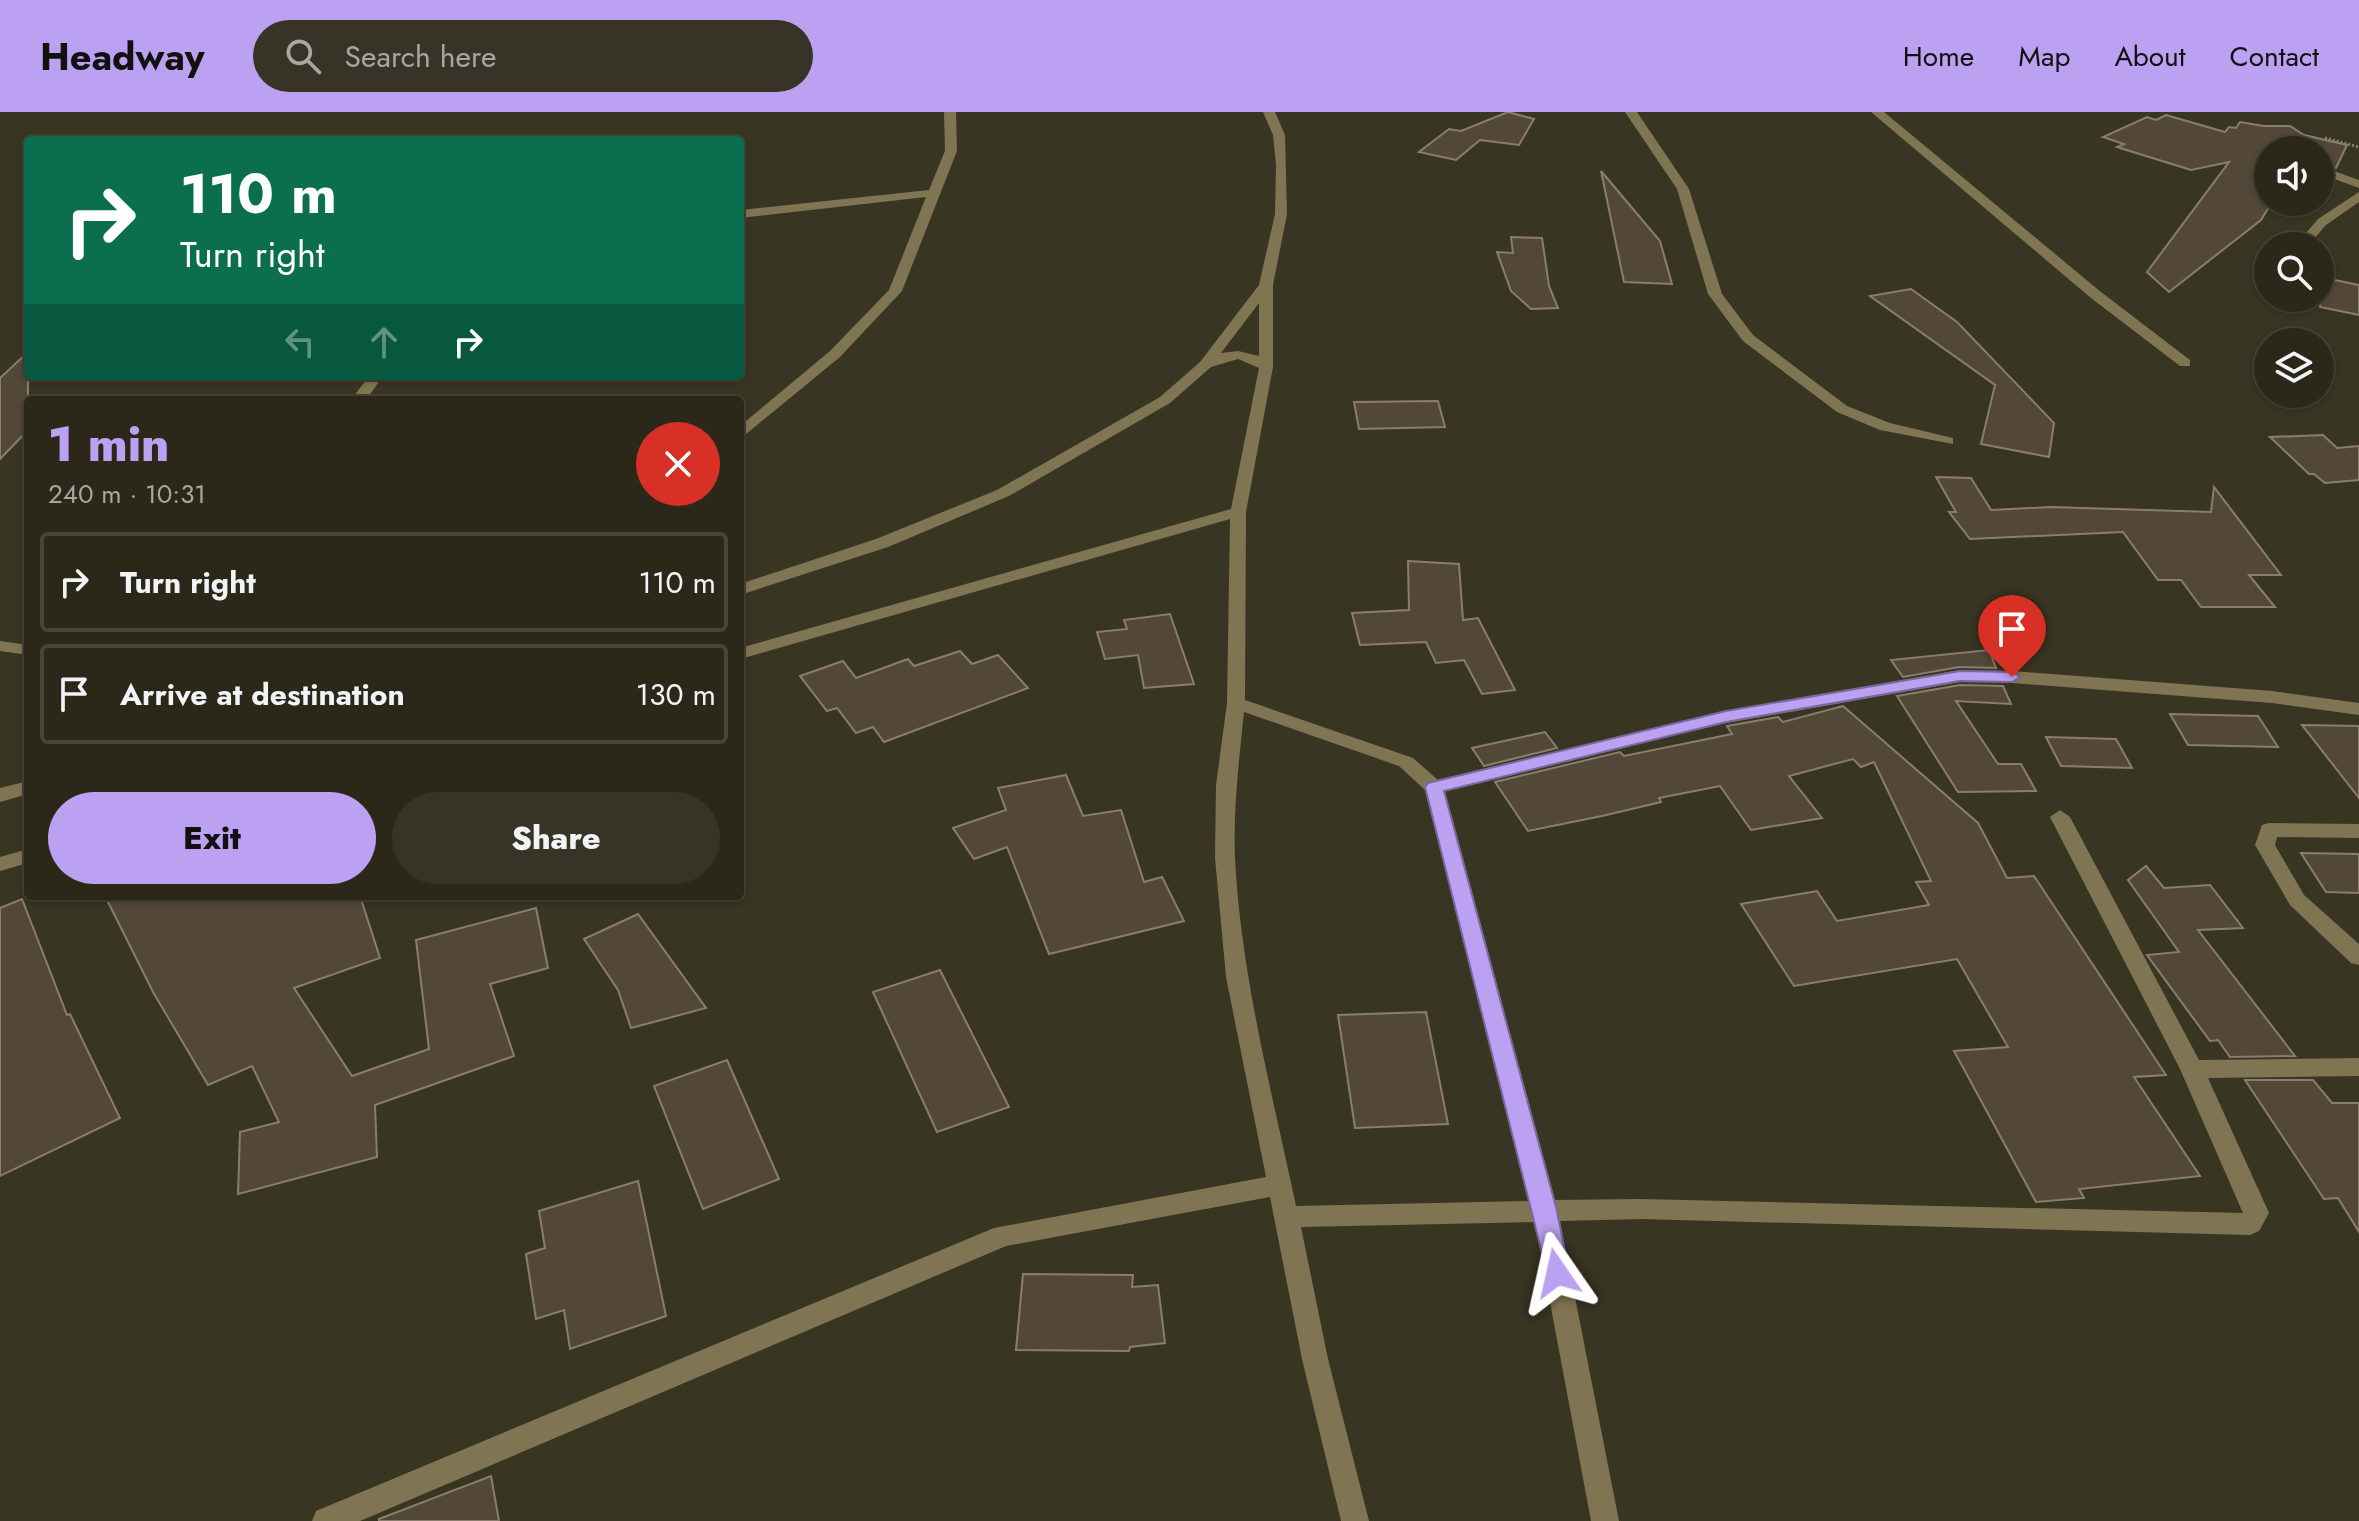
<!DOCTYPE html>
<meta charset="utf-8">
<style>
body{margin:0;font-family:Jost,sans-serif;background:#373427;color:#f1f3f6;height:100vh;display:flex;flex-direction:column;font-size:30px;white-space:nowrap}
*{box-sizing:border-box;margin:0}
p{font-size:26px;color:#a6a6a2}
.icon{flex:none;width:44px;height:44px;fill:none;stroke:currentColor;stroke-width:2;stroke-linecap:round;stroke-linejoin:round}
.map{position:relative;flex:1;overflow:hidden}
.side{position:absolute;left:24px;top:284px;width:720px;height:504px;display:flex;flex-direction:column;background:#2b281a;border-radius:8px;box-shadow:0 2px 6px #0004,0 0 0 2px #474439}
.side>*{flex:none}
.top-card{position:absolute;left:24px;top:24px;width:720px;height:244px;border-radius:8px;box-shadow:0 2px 6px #0004,0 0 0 2px #474439;background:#0b6e4f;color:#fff;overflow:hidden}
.buttons{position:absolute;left:2254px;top:24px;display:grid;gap:16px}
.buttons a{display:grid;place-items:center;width:80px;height:80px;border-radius:50%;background:#2b281a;box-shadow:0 2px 6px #0004,0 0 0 2px #474439;font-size:40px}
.pin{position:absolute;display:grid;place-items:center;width:68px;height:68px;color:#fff;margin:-82px -34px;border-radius:50% 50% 50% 0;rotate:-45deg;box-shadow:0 0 8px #0007}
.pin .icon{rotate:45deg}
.me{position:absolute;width:88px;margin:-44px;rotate:349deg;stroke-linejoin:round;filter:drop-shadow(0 0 6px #0008)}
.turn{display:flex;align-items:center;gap:28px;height:168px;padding:0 24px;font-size:36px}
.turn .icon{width:104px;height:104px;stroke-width:2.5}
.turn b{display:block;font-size:56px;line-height:68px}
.lanes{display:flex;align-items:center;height:76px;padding:0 24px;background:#0003;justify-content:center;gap:40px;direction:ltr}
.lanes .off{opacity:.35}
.round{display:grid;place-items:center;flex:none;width:84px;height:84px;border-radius:42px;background:#373427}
.overview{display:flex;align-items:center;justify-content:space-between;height:136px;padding:0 24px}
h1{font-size:48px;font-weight:800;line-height:60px;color:#bca0f2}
.cta{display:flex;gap:16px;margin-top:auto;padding:16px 24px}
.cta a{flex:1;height:92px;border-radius:48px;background:#bca0f2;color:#111;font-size:32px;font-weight:800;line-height:92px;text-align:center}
.cta a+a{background:#373427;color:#f1f3f6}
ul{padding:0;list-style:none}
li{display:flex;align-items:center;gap:24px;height:100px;margin:0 16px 12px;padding:0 8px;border:4px solid #474439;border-radius:8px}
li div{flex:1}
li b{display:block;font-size:30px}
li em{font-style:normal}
header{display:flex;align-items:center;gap:48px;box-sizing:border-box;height:112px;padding:0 40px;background:#bca0f2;color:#111}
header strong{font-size:38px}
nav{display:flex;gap:44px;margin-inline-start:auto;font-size:28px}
.search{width:560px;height:72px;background:#373427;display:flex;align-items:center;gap:20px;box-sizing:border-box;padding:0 28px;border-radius:44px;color:#a6a6a2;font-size:30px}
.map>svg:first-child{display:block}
.building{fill:#534738;stroke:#8b7d6d;stroke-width:2}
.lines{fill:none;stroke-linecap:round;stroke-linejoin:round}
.path{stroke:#888475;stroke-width:3;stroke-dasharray:2 2;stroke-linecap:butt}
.service{fill:#807552;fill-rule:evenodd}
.minor{fill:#807552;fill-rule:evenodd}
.route{fill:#bca0f2;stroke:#7a689d;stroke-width:2}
</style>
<header>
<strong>Headway</strong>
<div class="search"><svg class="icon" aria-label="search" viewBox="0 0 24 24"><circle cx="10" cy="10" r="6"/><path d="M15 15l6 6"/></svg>Search here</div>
<nav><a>Home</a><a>Map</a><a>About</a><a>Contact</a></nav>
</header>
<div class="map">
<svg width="2359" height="1409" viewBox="0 0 2359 1409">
<rect width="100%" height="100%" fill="#393523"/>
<!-- building -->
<g class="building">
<path d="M1508,0L1534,7L1519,33L1480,28L1456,48L1419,40L1449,17L1461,19Z"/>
<path d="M2166,3L2225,20L2229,15L2236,16L2240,10L2264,14H2290L2304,23L2347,33L2336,56L2320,51V38H2268V90H2272L2261,108L2169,180L2147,160L2229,50L2191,58L2117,35L2124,32L2103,25L2147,5L2156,8Z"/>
<path d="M1601,59L1660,129L1672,172L1624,170Z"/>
<path d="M1511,125L1542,126L1549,174L1558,196L1531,197L1511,179L1497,140L1513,141Z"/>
<path d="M2320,165L2359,173V203L2320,195Z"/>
<path d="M1911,177L1957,210L2054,311L2049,345L1981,332L1995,273L1870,184Z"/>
<path d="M28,240V318L0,347V266Z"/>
<path d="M1438,289L1445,315L1359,317L1354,290Z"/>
<path d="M2323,323L2337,336L2359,334V368L2325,371L2314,362H2309L2270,325Z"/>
<path d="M1936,365L1971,366L1991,398L2051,395L2211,400L2214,375L2281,463H2249L2275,495H2201L2181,468H2158L2123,420L1970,427L1949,400H1956Z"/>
<path d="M1408,449L1459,452L1463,508L1478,506L1515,578L1482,582L1464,548L1436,551L1426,530L1360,533L1352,501L1409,498Z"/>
<path d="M1170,502L1194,572L1144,576L1138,543L1105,547L1097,520L1127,517L1124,508Z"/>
<path d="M1989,538L1996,556L1959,555L1903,565L1891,548Z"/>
<path d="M960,539L972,552L998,543L1028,576L884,630L873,615L856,621L837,596L827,599L800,564L843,549L856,566L908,547L914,554Z"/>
<path d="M1960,573L2003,574L2011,592L1956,589L1998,652H2021L2036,679L1958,680L1897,584Z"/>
<path d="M1843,594L1978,711L2007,766L2034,764L2166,963L2134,965L2200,1064L2079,1077L2084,1086L2036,1090L1954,939L2008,935L1957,847L1794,874L1741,792L1817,779L1837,809L1929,793L1916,770L1931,769L1874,650L1861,655L1853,647L1789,664L1822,706L1751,718L1720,674L1659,686L1661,690L1602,704L1528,719L1495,670L1620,640L1624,644L1732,622L1727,614L1778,605L1783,610Z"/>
<path d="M2170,602L2258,604L2278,635L2188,633Z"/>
<path d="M2302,613L2359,614V686Z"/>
<path d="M1545,620L1557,636L1484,654L1472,636Z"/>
<path d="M2046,625L2116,627L2132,656L2061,654Z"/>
<path d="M1066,663L1083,704L1121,698L1144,770L1162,765L1184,809L1049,842L1007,735L974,747L953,716L1006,698L998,676Z"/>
<path d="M2301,741L2359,742V781L2326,780Z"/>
<path d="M2146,754L2164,776L2210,773L2243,816L2198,818L2295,944L2230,945L2218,928L2210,929L2147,843L2179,840L2128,768Z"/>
<path d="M105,784H360L380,846L294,876L352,964L429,937L416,828L536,796L548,856L490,872L514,944L375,993L377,1045L238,1082L240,1020L279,1010L252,954L208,973L153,880Z"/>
<path d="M22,787L67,903L70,902L120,1006L0,1064V796Z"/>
<path d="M638,802L706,896L631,916L618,878L584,827Z"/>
<path d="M940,858L1009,995L937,1020L873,880Z"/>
<path d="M1426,900L1448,1012L1355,1016L1338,903Z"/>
<path d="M727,948L779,1067L703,1097L654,974Z"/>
<path d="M2245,968H2313L2332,991H2359V1120L2338,1086L2324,1087Z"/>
<path d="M638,1069L666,1204L570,1237L564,1198L536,1207L526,1142L545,1136L539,1099Z"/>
<path d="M1023,1162L1133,1163L1132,1175L1158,1173L1165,1231L1130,1235L1129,1239L1016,1238Z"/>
<path d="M491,1364L499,1409H379V1407Z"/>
</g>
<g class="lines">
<!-- path -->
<path class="path" d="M2325,26L2359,35"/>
<!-- service -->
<g class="service">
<path d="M944,0H956L957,39L902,179L840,245L740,327V314L830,239L889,178L926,85L740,106V98L929,78L945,39Z"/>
<path d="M369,264H383L366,288H351Z"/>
<path d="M0,529L28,533V543L0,539Z"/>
</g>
<!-- minor -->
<g class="minor">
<path d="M1263,0H1275L1285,23L1287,102L1273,173V255L1246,400L1245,588L1413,646L1438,668L1726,599L1960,558L2012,559L2272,579L2359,591V603L2272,591L2012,571L1960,570L1726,611L1445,679L1555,1088L1641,1087L2243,1101L2180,957L2050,705L2060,698L2070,705L2199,948L2359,946V964L2208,966L2269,1101L2259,1119L2250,1123L1641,1107L1560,1109L1619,1409H1591L1535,1110L1301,1115L1328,1247L1369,1409H1341L1302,1247L1270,1085L1006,1134L360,1409H312L316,1399L994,1116L1266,1065L1226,865L1215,746L1216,673L1227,591L1230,407L740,547V536L1231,397L1259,256L1238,247L1211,255L1170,291L1009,384L888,435L740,483V472L876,427L997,378L1160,285L1200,250L1259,173L1275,102L1276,53L1273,23ZM1259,191V244L1238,239L1221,241ZM1244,600L1399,654L1425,678L1530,1089L1296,1094C1272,980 1241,864 1235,746C1233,697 1239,649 1244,600Z"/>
<path d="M1625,0H1637L1689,77L1722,182L1753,223L1847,294L1890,311L1953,326V332L1880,318L1837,300L1743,229L1708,182L1677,77Z"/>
<path d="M1871,0H1884L2101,180L2190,248V254H2180L2091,186Z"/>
<path d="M2320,54L2359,68V76L2320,62Z"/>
<path d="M2359,80V90L2326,113L2308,134H2295L2318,107Z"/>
<path d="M28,669V682L0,690V676Z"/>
<path d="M2269,711L2359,712V726L2277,725L2275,733L2304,783L2359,832V853L2351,851L2290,793L2255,733L2262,713Z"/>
<path d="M28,737V751L0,759V745Z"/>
</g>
</g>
<!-- route -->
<path class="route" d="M1960,559L2012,560L2020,565L2012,570L1960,569L1726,610L1444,679L1557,1099L1569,1161L1566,1169L1557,1172L1549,1169L1425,675L1428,671L1726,599Z"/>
</svg>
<div class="buttons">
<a><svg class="icon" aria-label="sound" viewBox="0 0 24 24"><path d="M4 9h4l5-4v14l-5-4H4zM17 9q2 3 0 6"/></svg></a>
<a><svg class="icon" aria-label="search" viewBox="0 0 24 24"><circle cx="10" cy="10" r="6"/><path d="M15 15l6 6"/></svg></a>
<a><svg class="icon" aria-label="layers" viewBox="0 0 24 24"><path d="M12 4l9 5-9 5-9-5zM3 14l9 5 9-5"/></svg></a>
</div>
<div class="pin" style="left:2012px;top:565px;background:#d93025"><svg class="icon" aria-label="arrive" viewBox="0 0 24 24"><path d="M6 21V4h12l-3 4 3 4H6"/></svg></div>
<svg class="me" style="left:1557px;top:1161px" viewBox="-20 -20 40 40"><path d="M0-17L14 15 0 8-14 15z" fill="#bca0f2" stroke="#fff" stroke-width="4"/></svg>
<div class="top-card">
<div class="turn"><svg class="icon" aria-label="right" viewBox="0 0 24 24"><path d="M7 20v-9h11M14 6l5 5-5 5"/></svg><div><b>110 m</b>Turn right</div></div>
<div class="lanes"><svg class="icon off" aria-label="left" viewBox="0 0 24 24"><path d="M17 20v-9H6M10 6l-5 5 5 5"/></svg><svg class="icon off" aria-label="ahead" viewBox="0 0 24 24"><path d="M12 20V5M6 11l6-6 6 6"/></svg><svg class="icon" aria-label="right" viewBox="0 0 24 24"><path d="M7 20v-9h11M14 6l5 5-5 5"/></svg></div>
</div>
<section class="side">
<div class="overview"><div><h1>1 min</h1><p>240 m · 10:31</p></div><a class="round" style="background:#d93025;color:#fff"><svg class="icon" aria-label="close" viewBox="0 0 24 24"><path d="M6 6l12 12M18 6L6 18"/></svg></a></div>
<ul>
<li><svg class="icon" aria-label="right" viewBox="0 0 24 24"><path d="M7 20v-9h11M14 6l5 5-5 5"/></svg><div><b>Turn right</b></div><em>110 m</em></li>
<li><svg class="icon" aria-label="arrive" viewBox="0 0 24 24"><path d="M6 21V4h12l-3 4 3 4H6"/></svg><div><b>Arrive at destination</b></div><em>130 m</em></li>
</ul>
<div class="cta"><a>Exit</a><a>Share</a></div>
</section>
</div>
